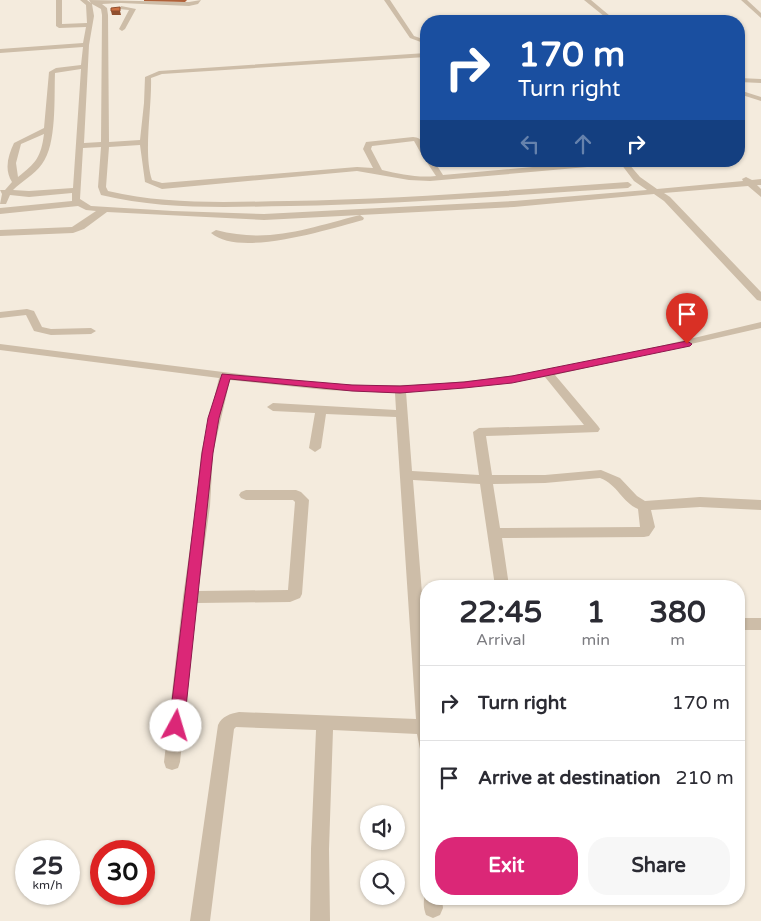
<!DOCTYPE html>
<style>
body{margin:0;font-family:"Varela Round",sans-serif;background:#f7f7f7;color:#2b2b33;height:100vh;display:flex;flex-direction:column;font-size:19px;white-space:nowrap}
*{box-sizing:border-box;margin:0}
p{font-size:16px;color:#7c7c81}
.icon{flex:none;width:28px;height:28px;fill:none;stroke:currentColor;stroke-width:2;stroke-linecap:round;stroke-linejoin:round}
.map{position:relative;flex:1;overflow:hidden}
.panel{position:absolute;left:420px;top:580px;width:325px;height:325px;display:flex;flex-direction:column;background:#fff;border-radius:20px;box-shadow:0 1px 4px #0004}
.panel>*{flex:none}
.banner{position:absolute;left:420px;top:15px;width:325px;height:152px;border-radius:20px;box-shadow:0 1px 4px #0004;background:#1a4fa0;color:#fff;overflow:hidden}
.buttons{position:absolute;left:360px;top:805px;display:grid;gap:10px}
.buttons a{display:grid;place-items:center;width:45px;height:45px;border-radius:50%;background:#fff;box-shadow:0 1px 4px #0004;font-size:25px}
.speed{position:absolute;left:15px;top:840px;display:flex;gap:10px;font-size:25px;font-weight:700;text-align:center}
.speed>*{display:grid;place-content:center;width:65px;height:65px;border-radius:50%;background:#fff;box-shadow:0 1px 4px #0004;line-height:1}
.speed small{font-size:12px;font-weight:400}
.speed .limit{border:8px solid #d22;background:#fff;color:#111}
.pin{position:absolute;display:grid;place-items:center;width:42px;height:42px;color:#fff;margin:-51px -21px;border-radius:50% 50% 50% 0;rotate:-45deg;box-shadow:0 0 5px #0007}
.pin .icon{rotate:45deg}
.me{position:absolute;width:55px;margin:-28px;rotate:6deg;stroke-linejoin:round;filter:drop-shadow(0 0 4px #0008)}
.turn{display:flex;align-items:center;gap:18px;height:105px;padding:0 15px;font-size:22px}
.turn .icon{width:65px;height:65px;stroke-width:2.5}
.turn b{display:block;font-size:35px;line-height:42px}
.lanes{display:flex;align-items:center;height:48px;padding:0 15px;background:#0003;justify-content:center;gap:25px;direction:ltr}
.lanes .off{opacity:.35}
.eta{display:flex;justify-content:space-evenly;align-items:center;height:85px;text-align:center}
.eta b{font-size:30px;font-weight:800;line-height:35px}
.action{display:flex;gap:10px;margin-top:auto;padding:10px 15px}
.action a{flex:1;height:58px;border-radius:20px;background:#db2777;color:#fff;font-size:20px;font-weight:800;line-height:58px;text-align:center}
.action a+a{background:#f7f7f7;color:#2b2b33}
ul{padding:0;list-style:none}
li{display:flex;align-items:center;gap:15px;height:75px;padding:0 15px;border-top:1px solid #e1e1e2}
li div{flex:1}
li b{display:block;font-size:19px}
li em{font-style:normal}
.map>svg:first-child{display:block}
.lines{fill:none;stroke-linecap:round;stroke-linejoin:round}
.minor{fill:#cdbda8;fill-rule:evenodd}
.wall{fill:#b06139}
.shaded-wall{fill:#904f2e}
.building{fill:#cd7142;stroke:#904f2e}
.route{fill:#db2777;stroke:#8e194d}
</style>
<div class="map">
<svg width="761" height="921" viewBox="0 0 761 921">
<rect width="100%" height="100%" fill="#f4ebdd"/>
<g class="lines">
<!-- minor -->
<g class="minor">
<path d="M56,0H62V24L87,23L86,5L80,0H87L91,3L89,0L189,2L201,0L198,4L189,6L121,3L102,4L107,8L108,15L109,142L140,140L144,103L145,77L159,71L426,53V57L162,74L151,78C152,108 143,153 152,180L162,183L357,167L373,168L363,149L366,142L413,137C423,137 426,148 426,157H423L414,141L372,146L371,149L382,170C400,174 417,178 436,176L426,161H434L443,175L599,161H633L628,163L640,177L657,189L743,181L742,179L746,177L752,180L761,179V185H757L761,189V197L748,186L664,193L670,197L761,292V301L757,300L664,201L654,194L514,207L264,220L107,212L84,229L73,233L0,236V230L72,227L96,211L86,210L78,206L0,214V208L72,201V193L29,197L10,195L6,204H0L2,194L0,190H5L12,182C4,169 8,156 14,143L44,128L49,72L56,68L81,65L83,47L0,53V49L83,43L86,27L59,28L56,26ZM92,4L101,9L102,15L101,142L84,143L89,45L94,16ZM81,69L73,188L29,191L13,190C22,181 34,175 42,164C57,145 54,97 55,73ZM44,134C41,157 36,163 18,177L16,163L21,144ZM140,145L145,182L162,189L357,171L409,180L430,181L621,164L634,181L647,190L514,201L264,214L173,211L91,206L80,199L83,148L101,147L98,187L101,195C163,210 226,207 290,206C403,204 515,195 628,188L632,185L628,182C515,190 402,199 288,201C228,202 167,205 108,191L106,187L109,147Z"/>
<path d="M384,0H390L414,36L426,40V44L410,38Z"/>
<path d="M584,0H591L616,21H610Z"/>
<path d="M741,0H747L761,13V18Z"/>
<path d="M121,6L136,9L125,29L122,31L119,29L129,10L119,9Z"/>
<path d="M739,78L761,79V83L739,82Z"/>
<path d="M739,90L761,97V101L739,94Z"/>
<path d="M360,215L364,218L363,220C329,229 240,258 211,233L216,230C270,244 308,228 360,215Z"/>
<path d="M27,309L34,311L42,327L51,329L91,328L96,331L91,334L51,335L34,331L26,315L0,318V312Z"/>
<path d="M761,322V328L555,375L598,426L600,429L598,432L486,436L492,475H545L601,470L620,478L637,496L645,501L700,497L761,500V510L700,507L651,510L655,527L649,536L644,537L502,538L509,586H495L480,484L413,480L426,644V752L420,749L417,734L333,730L329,849L330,921H310L311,849L316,730L236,727L234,729L210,921H190L218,725C222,716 230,714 239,712L416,719L396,417L326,414L321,448L315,452L309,448L315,413L273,411L267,407L273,403L396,410L395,393L326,390L230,380L213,453L210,506L198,591L288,590L295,502L293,500H246L241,498L239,495L241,492L246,490H296L301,492L309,500L302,594L300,598L290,602L197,603L180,762L178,768L172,770L166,768L164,762L183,597L196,506L201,453L219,378L0,350V344C74,353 148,363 223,372C281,379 341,387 400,385C523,383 642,350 761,322ZM545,377L584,425L479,428L473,432L479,475L412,471L406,392L491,385ZM600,478C617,484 622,502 638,509L640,527L500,528L493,484L545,483Z"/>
<rect x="739" y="618" width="22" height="12"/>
<path d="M426,892V899H442L443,908L440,915L433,918L426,915C423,907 423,901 426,892Z"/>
</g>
</g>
<!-- wall -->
<path class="wall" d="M144,0H187L185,2L144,1Z"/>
<!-- shaded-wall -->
<path class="shaded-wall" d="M111,11H120L121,15H112Z"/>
<!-- building -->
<path class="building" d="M120,7V11H111V8Z"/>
<!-- route -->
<path class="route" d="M687,341L692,344L690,346L512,383L464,388L400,393L352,391L230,379L219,418L213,453L184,726L182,730L176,732L171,730L169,726L202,453L208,418L222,374L352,385L400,386L464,382L512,376Z"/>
</svg>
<div class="buttons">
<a><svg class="icon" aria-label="sound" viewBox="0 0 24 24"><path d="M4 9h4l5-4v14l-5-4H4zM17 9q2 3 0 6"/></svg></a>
<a><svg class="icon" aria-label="search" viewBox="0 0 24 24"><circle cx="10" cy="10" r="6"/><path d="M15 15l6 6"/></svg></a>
</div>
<div class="speed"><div>25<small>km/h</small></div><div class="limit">30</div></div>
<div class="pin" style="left:687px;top:344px;background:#d93025"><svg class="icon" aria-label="arrive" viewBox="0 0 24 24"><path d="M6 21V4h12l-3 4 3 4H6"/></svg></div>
<svg class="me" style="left:176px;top:726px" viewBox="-20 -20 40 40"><circle r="19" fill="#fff"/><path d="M0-13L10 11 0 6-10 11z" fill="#db2777"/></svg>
<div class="banner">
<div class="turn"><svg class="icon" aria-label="right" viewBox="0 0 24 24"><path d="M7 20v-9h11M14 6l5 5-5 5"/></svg><div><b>170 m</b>Turn right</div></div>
<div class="lanes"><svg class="icon off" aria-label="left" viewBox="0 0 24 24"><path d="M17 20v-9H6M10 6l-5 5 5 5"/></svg><svg class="icon off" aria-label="ahead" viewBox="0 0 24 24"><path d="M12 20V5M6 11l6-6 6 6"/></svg><svg class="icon" aria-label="right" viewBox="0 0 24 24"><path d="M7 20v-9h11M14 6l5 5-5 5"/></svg></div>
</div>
<section class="panel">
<div class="eta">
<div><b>22:45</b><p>Arrival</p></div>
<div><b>1</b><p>min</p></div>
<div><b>380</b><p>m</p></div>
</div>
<ul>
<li><svg class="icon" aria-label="right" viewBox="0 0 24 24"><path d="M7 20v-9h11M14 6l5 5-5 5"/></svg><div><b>Turn right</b></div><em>170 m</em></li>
<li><svg class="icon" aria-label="arrive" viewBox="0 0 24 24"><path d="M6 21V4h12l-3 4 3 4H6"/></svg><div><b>Arrive at destination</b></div><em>210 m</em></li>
</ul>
<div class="action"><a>Exit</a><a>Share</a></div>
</section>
</div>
